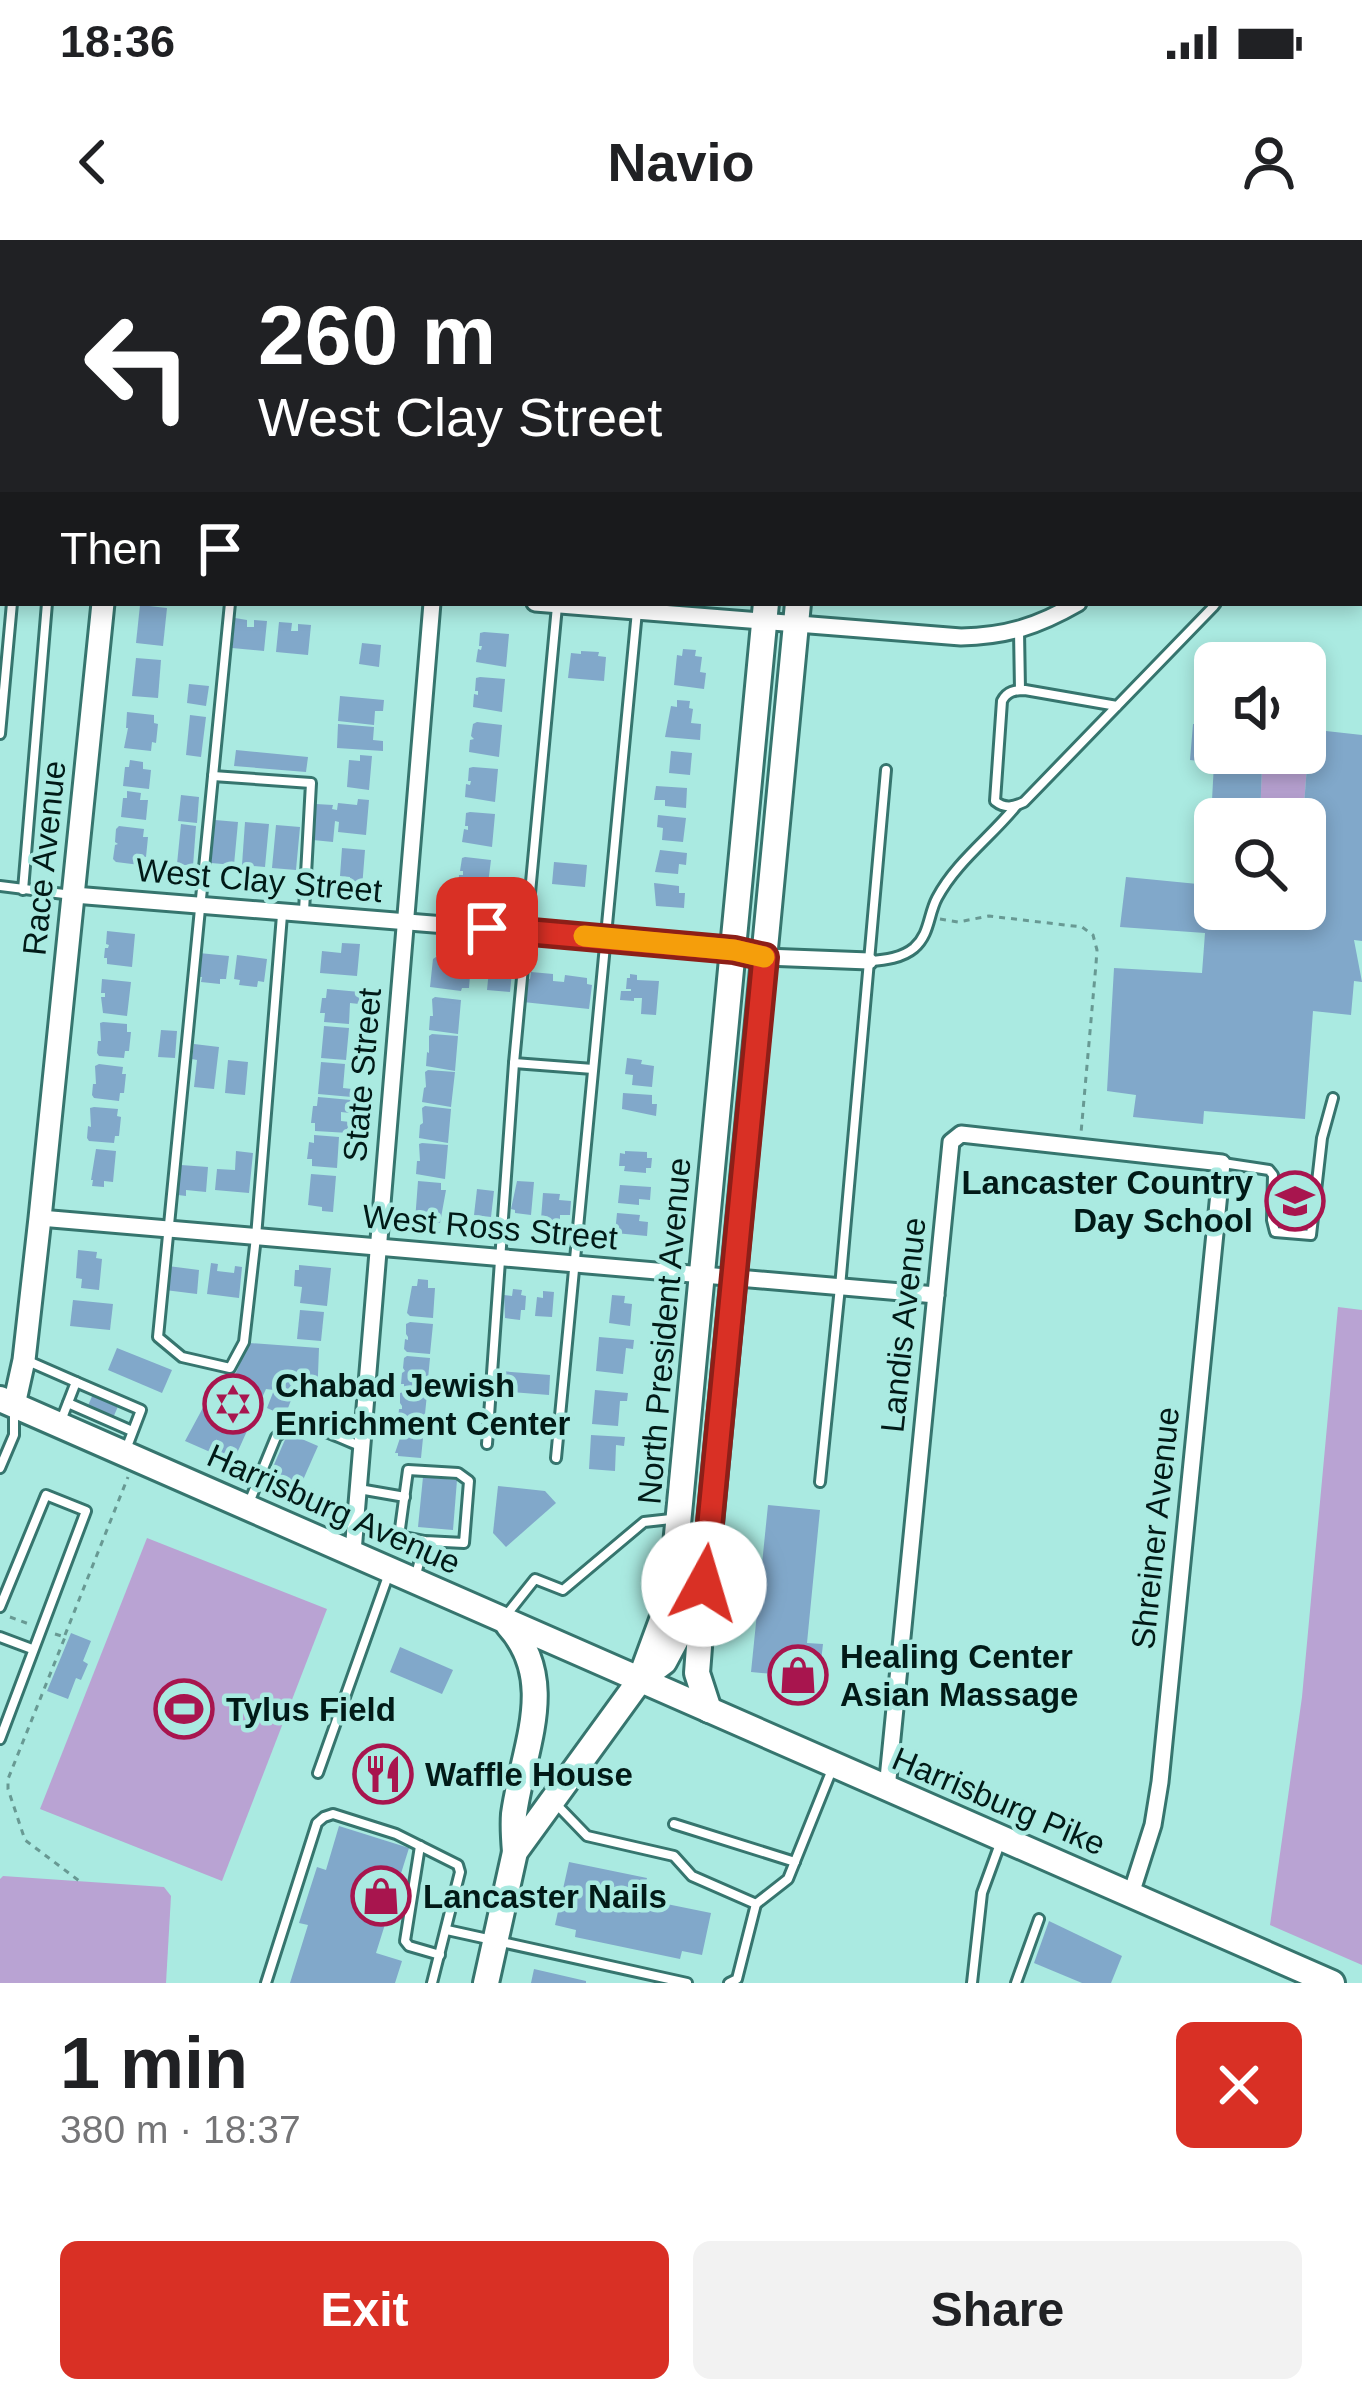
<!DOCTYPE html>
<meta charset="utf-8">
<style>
body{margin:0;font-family:Arial,sans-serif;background:#f2f2f2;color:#202124;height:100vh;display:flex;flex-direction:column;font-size:45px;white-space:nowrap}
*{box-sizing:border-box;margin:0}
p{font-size:39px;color:#757577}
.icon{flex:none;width:66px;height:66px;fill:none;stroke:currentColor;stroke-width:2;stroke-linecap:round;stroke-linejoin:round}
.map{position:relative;height:1743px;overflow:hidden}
.panel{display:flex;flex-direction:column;background:#fff;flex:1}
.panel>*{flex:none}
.banner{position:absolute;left:0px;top:0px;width:1362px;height:366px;box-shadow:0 6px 18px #0003;background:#202124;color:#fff;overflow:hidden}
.tools{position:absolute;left:1194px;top:402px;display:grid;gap:24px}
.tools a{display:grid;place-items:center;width:132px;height:132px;border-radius:18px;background:#fff;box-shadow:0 6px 18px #0003;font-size:60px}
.pin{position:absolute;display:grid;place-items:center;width:102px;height:102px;color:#fff;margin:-51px;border-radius:24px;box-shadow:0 6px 18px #0006}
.me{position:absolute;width:132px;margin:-66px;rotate:6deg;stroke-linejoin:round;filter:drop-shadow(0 0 9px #0008)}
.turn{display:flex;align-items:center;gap:42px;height:252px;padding:0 60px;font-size:54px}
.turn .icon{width:156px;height:156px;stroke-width:2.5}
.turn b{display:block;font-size:84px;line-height:102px}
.then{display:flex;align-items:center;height:114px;padding:0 60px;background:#0003;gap:24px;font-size:45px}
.round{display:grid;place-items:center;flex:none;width:126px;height:126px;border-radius:18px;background:#f2f2f2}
.headline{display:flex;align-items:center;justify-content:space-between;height:204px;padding:0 60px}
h1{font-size:72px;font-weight:700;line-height:90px}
.cta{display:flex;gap:24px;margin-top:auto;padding:24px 60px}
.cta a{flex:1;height:138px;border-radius:18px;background:#d93025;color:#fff;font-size:48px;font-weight:700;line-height:138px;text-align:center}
.cta a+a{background:#f2f2f2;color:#202124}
.status{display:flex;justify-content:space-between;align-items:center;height:84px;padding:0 60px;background:#fff;direction:ltr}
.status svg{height:33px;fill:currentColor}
header{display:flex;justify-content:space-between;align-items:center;height:156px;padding:0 60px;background:#fff;font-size:54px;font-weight:700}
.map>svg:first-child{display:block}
.green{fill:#b9a3d3}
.building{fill:#81a8ca}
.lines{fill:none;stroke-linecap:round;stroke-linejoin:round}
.service-casing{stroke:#36756e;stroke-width:14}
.minor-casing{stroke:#36756e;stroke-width:21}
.secondary-casing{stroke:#36756e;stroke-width:27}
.primary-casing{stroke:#36756e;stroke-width:30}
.path{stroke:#689993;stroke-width:3;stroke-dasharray:6 6;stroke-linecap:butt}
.service{stroke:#fff;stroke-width:8}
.minor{stroke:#fff;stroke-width:15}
.secondary{stroke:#fff;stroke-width:21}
.primary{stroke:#fff;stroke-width:24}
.route-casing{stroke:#8d1f18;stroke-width:30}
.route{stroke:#d93025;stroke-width:21}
.slow{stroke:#f59e0b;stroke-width:21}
.labels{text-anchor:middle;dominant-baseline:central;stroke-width:9;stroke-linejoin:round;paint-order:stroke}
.street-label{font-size:33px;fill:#011a17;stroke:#aaeae1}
.poi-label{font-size:33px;font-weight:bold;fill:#011a17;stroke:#aaeae1;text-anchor:start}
</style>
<div class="status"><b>18:36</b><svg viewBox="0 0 49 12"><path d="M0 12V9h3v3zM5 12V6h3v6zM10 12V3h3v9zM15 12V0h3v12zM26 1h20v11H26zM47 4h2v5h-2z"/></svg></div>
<header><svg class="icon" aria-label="back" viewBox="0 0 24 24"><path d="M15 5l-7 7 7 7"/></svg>Navio<svg class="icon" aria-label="person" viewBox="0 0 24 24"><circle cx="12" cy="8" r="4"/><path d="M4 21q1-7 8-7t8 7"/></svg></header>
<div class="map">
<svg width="1362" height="1743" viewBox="0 0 1362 1743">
<rect width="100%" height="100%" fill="#aaeae1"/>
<!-- green -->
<g class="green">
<path d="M1262,524L1307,526L1303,579H1260Z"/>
<path d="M1338,1067L1362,1070V1725L1270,1685L1302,1457Z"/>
<path d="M147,1298L327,1369L222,1641L40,1569Z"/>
<path d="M3,1636L164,1647L171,1656L166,1743H0V1639Z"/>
</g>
<!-- building -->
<g class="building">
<path d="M140,365L167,368L163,406L136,403Z"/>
<path d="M235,378L247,380V387H254V380L267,381L264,411L232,408Z"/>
<path d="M279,382L292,383L291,391H298V384L311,385L308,415L276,412Z"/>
<path d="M484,392L509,394L506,427L476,422L478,409L481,410L482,406H479L480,393Z"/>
<path d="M362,403L381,405L379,427L359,424Z"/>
<path d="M683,409L696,410L695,416L702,417L700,432L706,433L704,449L674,445L677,415L682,416Z"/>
<path d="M581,411L599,412L598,416L606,417L604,441L568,438L571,413L581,414Z"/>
<path d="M136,418L161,420L158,458L132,456Z"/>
<path d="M480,437L505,439L502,472L473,467L474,454L478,455V451H475L476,438Z"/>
<path d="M189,444L209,446L206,466L187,463Z"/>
<path d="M340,456L384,460L383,471H375L374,485L338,481Z"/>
<path d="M677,460L690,461L689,468L693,469L691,483L701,484L700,500L665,497L671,466L677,467Z"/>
<path d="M127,472L154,475V483L158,484L156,503L152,502L151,511L124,508L128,488H126Z"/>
<path d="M1305,473L1326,475V491L1362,495V701L1354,700L1362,742L1354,741L1351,775L1313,771L1305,879L1204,871L1203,884L1133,877L1136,855L1107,851L1114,728L1202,733L1205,693L1120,687L1126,637L1208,645L1211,582H1215V669H1305L1303,579L1307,526L1262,524L1260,579H1211L1214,523L1190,520L1193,484L1215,485V513H1305Z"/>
<path d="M190,475L206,477L201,517L186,515Z"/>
<path d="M477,482L502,485L499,517L469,512L470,500L474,499L471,496L473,484Z"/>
<path d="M338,484L374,487L373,500L383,501V511L337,508Z"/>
<path d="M236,510L308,517L306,532L234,526Z"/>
<path d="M671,511L692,513L690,535L669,533Z"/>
<path d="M360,515L372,516L369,550L347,547L349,520L360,521Z"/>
<path d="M130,520L143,522V529L151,530L149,549L123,546L125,527H129Z"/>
<path d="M473,527L498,529L495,562L465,557L466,544L470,545L471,541H468L469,528Z"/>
<path d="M656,546L687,548L686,568L665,566V560H654Z"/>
<path d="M127,551L141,553L140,560H148L146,580L121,577L123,558H127Z"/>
<path d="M181,555L199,557L197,583L178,581Z"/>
<path d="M358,559L369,560L366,595L338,592L339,582L335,581L333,602L313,600L316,564L333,565L332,569L337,570L338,563L357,565Z"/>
<path d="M470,572L495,574L492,607L462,602L464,589L468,590V586H465L466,573Z"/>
<path d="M658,575L686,578L683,602L662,600L663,588L657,587Z"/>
<path d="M215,580L238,582L234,625L211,623Z"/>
<path d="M245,582L269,584L265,627L242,625Z"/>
<path d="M181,584L196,586L193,626L177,624Z"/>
<path d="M276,585L300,587L296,630L272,628Z"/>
<path d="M119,586L144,589L143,597H148L146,617L141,616L140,625L116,622L113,619L115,605L118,604L115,602L116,589Z"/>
<path d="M342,608L365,610L362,648L349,647L350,637L340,636Z"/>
<path d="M660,610L687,613L686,625L679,624L678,634L655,632Z"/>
<path d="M465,617L491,620L487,652L458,647L459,635H463V631H460L462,618Z"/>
<path d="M554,622L587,625L585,647L552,644Z"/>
<path d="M654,643L679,646V653H685L684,668L656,666Z"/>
<path d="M107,691L135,694L132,727L107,724V718H104L105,708H108L109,705L106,704Z"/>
<path d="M342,703L360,704L357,736L320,733L322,711L341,713Z"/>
<path d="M199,713L229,716L226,739H220V744L201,742L202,737H197Z"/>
<path d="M237,715L267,719L264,742L258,741L257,747L239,745L240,740L234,739Z"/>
<path d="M436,717L464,720V723H471L469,748H462L461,751L430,747L433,719Z"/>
<path d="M490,720L513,722L510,752L487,750Z"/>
<path d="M531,732L553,734V741L564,742L565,735L587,738V744L592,745L589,769L523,762L526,738L530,739Z"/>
<path d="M630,734L637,735V740L659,741L656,775L641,774L642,758H634V761L620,760L621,751H631V749H626L627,738H630Z"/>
<path d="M102,739L131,742L127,776L103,773L101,757H105V753H101Z"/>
<path d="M327,749L360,752L359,764L350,763L349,784L324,782L325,773H320L321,766L322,758H326Z"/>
<path d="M435,757L461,760L458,794L429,790L430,776H433L432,759Z"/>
<path d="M103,782L127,784V792H131L129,811H125L124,818L99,816L97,813L98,801H101L100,783Z"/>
<path d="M324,786L349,788L346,820L321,818Z"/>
<path d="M161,790L177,791L175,818L158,817Z"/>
<path d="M432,794L458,796L455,831L426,826L427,812L429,813V796Z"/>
<path d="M194,804L219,807L214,849L194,847L197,820L192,819Z"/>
<path d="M627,818L642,820L641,824L654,826L652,847L632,845L633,835L625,834Z"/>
<path d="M228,820L248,822L245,855L225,853Z"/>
<path d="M321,822L345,824L343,848L352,849V857L318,854Z"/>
<path d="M99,824L123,827L122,834H126L124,853H120L119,861L94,858L92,855L93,844H96L95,826Z"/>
<path d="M428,830L455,832L451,867L422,862L424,848L426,847L425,832Z"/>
<path d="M623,853L652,855V864H657L656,876L622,869Z"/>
<path d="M318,857L351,860L350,873L341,872V881L350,882L349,893L315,891V883H311L313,866H317Z"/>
<path d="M425,866L451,869L448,903L419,898L420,885L423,883L422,868Z"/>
<path d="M94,867L118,869L117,876L121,877L119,896H115L114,903L89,901L87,898L88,886L91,887L90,868Z"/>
<path d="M314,895L339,897L337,928L312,926V919H307L308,912L309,902L314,903Z"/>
<path d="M422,903L448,905L445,939L416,934L417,921H420L419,904Z"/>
<path d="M96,909L116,911L113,942L104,941V947L92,946L93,940H91Z"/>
<path d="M236,911L253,913L249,953L215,950L217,929L235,930Z"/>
<path d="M625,911L647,912V918H652L651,928H646V933L624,931L625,926H619L620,913L625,914Z"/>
<path d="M181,925L208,927L206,952L186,950V956L178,955Z"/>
<path d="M311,934L336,936L333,972L322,971V967L308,965Z"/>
<path d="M418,941L441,943V950H446L440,983L415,981Z"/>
<path d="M517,941L534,942L531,975L515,973V970L511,969Z"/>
<path d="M620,945L651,947L650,960L639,959V965L618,963Z"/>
<path d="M477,949L494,951L491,977L474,975Z"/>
<path d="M543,953L560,954L559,960L571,961L570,975H560V981L541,979Z"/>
<path d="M617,973L640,975L639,981L648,982L647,996L615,993Z"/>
<path d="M78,1010L97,1012L96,1018L102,1019L99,1050L81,1048L82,1039L76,1038Z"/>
<path d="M211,1023L218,1024L217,1031L234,1033L235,1026L242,1027L239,1058L207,1054Z"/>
<path d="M299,1025L331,1028L327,1066L300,1063L302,1047L294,1046L295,1030H299Z"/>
<path d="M168,1026L199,1030L197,1054L165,1050Z"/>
<path d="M418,1039L428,1040V1048H435L433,1078L410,1076L407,1073L412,1046H417Z"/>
<path d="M513,1049L522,1050L521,1055L526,1056L525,1070H521L520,1080L505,1078L504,1055L512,1056Z"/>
<path d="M543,1051L554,1052L552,1077L535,1076L537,1057L543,1058Z"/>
<path d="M612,1055L625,1056L624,1063L632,1064L630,1086L609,1083Z"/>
<path d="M73,1060L113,1064L110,1090L70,1086Z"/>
<path d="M300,1070L324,1072L321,1101L297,1099Z"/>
<path d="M410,1082L433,1084L430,1114L407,1112L404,1109L405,1099L408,1100V1097L406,1094V1084Z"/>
<path d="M599,1097L634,1100L633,1109L626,1108L623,1134L596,1131Z"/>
<path d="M249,1103L319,1108L317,1161L293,1155L285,1176L267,1168L274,1150L266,1149L233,1222L185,1201L219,1138L231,1144Z"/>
<path d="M117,1108L172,1130L162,1153L108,1130Z"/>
<path d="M407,1116L430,1118L427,1149L404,1147V1144H401L402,1133L405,1131L403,1128L404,1118Z"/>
<path d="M499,1131L550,1135L549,1155L498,1151Z"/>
<path d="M595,1150L628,1153L627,1161H620L618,1186L592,1184Z"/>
<path d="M403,1152L427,1154L424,1184L401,1182L398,1179L399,1169H402V1166L400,1163V1153Z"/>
<path d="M93,1154L119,1164L113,1178L87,1168Z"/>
<path d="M401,1186L424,1188L421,1218L398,1216V1213H395L400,1198H397L398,1188Z"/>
<path d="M288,1193L318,1206L299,1249L269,1236Z"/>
<path d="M591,1195L625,1197L624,1206L616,1205L615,1231L589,1229Z"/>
<path d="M423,1237L457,1240L453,1290L418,1287Z"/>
<path d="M498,1246L545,1251L556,1263L506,1307L493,1293Z"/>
<path d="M768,1265L820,1270L807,1403L823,1404L819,1438L751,1432Z"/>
<path d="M71,1393L91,1401L83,1421L88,1424L81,1440L76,1438L68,1459L47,1451Z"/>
<path d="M400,1407L453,1430L442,1454L390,1432Z"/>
<path d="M362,1511L413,1532L403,1556L352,1535Z"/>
<path d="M339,1586L409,1608L376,1713L402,1721L395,1743H290L308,1685L299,1683L317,1627L326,1630Z"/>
<path d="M569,1622L647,1638L642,1659L711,1673L702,1715L682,1711L680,1719L575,1697L576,1690L555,1685Z"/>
<path d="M1049,1681L1122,1716L1111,1743H1082L1034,1723Z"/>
<path d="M534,1729L586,1741V1743H531Z"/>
</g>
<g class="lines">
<defs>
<g id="service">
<path d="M37,3V0"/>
<path d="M296,3V0"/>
<path d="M624,3V0"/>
<path d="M230,363L158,1097L182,1117L230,1128L244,1102L256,997L282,675"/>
<path d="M1019,391L1020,450"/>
<path d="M1117,466L1025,450C1015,450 1007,451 1002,461L995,561C1005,569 1013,567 1024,562L1213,367L1216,363"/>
<path d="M0,494L12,363"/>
<path d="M213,536L311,543L304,671"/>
<path d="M0,646L72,655"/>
<path d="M23,650L47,363"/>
<path d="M870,721C885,720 902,718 914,708C930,694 928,675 937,658C956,622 991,597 1016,566"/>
<path d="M514,823L593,829"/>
<path d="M1223,923L1269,930L1273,935L1272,980L1275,992L1311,995L1322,898L1333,858"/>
<path d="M28,1121L76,1142"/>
<path d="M68,1163L132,1191"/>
<path d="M62,1178L76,1142L141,1170L125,1212"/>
<path d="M487,1204L514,823L557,366"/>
<path d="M556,1218L637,371"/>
<path d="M0,1228L14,1195V1173"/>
<path d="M820,1242L840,1047L886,530"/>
<path d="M359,1249L405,1257"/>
<path d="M248,1265L276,1197C302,1175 333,1196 360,1206"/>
<path d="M415,1338L425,1301L399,1296L408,1230L458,1233L469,1241L464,1303L425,1301"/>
<path d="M0,1367L46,1255L86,1271L0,1499"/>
<path d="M504,1378L535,1339L563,1350L644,1282L671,1279"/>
<path d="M0,1397L32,1409"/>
<path d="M318,1533L388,1336"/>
<path d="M558,1566L587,1596L674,1616L692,1636L756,1664L737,1739L729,1743"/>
<path d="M674,1584L795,1622"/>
<path d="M420,1606L405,1701L409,1706L440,1715"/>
<path d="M756,1664L788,1639L833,1527"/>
<path d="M447,1690L687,1743"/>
<path d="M266,1743L317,1583L324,1577L333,1574L396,1594L458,1625L460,1632L432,1743"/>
<path d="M972,1743L982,1653L1001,1601"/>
<path d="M1016,1743L1039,1679"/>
</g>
<g id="minor">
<path d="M462,3V0"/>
<path d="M1188,3V0"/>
<path d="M1359,341L1362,342"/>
<path d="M535,363L961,397C1007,396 1038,386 1078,363"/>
<path d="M74,655L605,698L734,710L765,717L869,721"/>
<path d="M40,978L936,1055"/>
<path d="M353,1312L432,363"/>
<path d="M887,1549L951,902L961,894L1222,923L1160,1542L1153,1585L1131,1654"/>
</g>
<g id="secondary">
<path d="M138,3V0"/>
<path d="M14,1165L24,1120L40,978L103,363"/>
</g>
<g id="primary">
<path d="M800,3V0"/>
<path d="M832,3V0"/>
<path d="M0,1159L1332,1743"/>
<path d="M703,1355L697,1433L709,1470"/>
<path d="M508,1385C559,1441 523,1508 514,1574C513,1587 514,1600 515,1612"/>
<path d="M641,1437L665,1372L674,1326L766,363"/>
<path d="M486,1743L515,1612L640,1440L664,1422L679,1394L694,1356L708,1305L798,363"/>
</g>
</defs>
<!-- service casing -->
<use href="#service" class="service-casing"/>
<!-- minor casing -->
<use href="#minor" class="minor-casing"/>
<!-- secondary casing -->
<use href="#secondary" class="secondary-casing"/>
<!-- primary casing -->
<use href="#primary" class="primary-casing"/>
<!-- path -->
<g class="path">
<path d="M14,3V0"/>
<path d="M0,182L3,144"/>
<path d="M0,328H3"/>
<path d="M940,679L958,682L989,676L1082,687L1093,695L1097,710L1096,724L1081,893"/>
<path d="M10,1377L29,1384"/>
<path d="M55,1394L65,1397L8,1539V1549L25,1600L82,1643"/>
<path d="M65,1395L128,1237"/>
</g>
<!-- service -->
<use href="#service" class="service"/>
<!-- minor -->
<use href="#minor" class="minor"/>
<!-- secondary -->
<use href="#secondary" class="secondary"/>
<!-- primary -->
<use href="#primary" class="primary"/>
</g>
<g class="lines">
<defs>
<path id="route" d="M487,688L734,710L765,717L704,1344"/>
</defs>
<!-- route casing -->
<use href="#route" class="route-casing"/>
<!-- route -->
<use href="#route" class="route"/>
<!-- slow -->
<path class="slow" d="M584,696L734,710L764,717"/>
</g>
<!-- icons -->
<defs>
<symbol id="school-ring" viewBox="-11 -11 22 22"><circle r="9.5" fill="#aaeae1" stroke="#a8154e" stroke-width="1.5"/><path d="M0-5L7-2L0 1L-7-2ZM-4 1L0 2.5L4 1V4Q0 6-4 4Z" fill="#a8154e"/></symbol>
<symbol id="synagogue-ring" viewBox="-11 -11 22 22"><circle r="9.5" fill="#aaeae1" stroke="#a8154e" stroke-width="1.5"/><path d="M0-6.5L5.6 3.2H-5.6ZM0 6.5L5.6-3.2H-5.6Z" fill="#a8154e"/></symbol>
<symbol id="shop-ring" viewBox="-11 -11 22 22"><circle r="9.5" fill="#aaeae1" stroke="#a8154e" stroke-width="1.5"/><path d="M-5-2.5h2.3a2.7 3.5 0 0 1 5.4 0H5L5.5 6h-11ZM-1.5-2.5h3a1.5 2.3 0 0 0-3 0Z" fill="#a8154e"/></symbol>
<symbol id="stadium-ring" viewBox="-11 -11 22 22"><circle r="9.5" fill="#aaeae1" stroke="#a8154e" stroke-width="1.5"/><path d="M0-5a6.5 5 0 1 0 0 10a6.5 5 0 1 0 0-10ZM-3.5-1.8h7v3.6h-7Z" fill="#a8154e"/></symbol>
<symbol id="restaurant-ring" viewBox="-11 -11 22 22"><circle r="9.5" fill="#aaeae1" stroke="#a8154e" stroke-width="1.5"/><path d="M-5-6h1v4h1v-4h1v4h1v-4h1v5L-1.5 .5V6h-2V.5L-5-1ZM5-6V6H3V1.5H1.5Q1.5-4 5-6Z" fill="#a8154e"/></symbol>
</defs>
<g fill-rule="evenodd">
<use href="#school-ring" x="1262" y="928" width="66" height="66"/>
<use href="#synagogue-ring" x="200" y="1131" width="66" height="66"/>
<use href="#shop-ring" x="765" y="1402" width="66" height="66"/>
<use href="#stadium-ring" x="151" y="1436" width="66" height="66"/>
<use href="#restaurant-ring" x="350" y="1501" width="66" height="66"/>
<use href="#shop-ring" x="348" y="1623" width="66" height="66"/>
</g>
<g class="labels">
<!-- street labels -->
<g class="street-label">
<text transform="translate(44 618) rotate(-84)">Race Avenue</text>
<text transform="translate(259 640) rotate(5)">West Clay Street</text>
<text transform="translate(362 835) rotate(-85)">State Street</text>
<text transform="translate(490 987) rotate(5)">West Ross Street</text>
<text transform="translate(903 1085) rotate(-84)">Landis Avenue</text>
<text transform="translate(664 1091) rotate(-85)">North President Avenue</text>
<text transform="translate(334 1269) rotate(24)">Harrisburg Avenue</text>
<text transform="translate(1155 1288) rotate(-84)">Shreiner Avenue</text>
<text transform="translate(999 1561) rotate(23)">Harrisburg Pike</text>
</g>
<!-- poi labels -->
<g class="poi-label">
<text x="1253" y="942" text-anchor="end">Lancaster Country<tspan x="1253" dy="38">Day School</tspan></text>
<text x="275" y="1145">Chabad Jewish<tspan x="275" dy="38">Enrichment Center</tspan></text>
<text x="840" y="1416">Healing Center<tspan x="840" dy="38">Asian Massage</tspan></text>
<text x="226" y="1469">Tylus Field</text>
<text x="425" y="1534">Waffle House</text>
<text x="423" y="1656">Lancaster Nails</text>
</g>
</g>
</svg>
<div class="tools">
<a><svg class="icon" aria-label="sound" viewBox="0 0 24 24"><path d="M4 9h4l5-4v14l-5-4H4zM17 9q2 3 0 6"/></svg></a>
<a><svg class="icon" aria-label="search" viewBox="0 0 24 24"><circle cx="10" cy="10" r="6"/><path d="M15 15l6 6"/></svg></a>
</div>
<div class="pin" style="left:487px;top:688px;background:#d93025"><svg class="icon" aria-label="arrive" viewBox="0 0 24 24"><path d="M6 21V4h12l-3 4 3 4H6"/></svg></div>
<svg class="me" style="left:704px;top:1344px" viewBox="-20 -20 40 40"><circle r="19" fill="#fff"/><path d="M0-13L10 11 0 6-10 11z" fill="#d93025"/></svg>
<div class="banner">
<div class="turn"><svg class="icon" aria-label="left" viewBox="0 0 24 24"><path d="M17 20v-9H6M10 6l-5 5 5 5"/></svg><div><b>260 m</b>West Clay Street</div></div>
<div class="then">Then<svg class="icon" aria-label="arrive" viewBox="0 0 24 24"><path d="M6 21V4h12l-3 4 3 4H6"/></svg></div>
</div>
</div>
<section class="panel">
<div class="headline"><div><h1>1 min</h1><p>380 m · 18:37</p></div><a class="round" style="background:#d93025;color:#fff"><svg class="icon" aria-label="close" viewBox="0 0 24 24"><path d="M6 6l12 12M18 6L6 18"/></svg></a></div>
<div class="cta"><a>Exit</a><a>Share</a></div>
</section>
